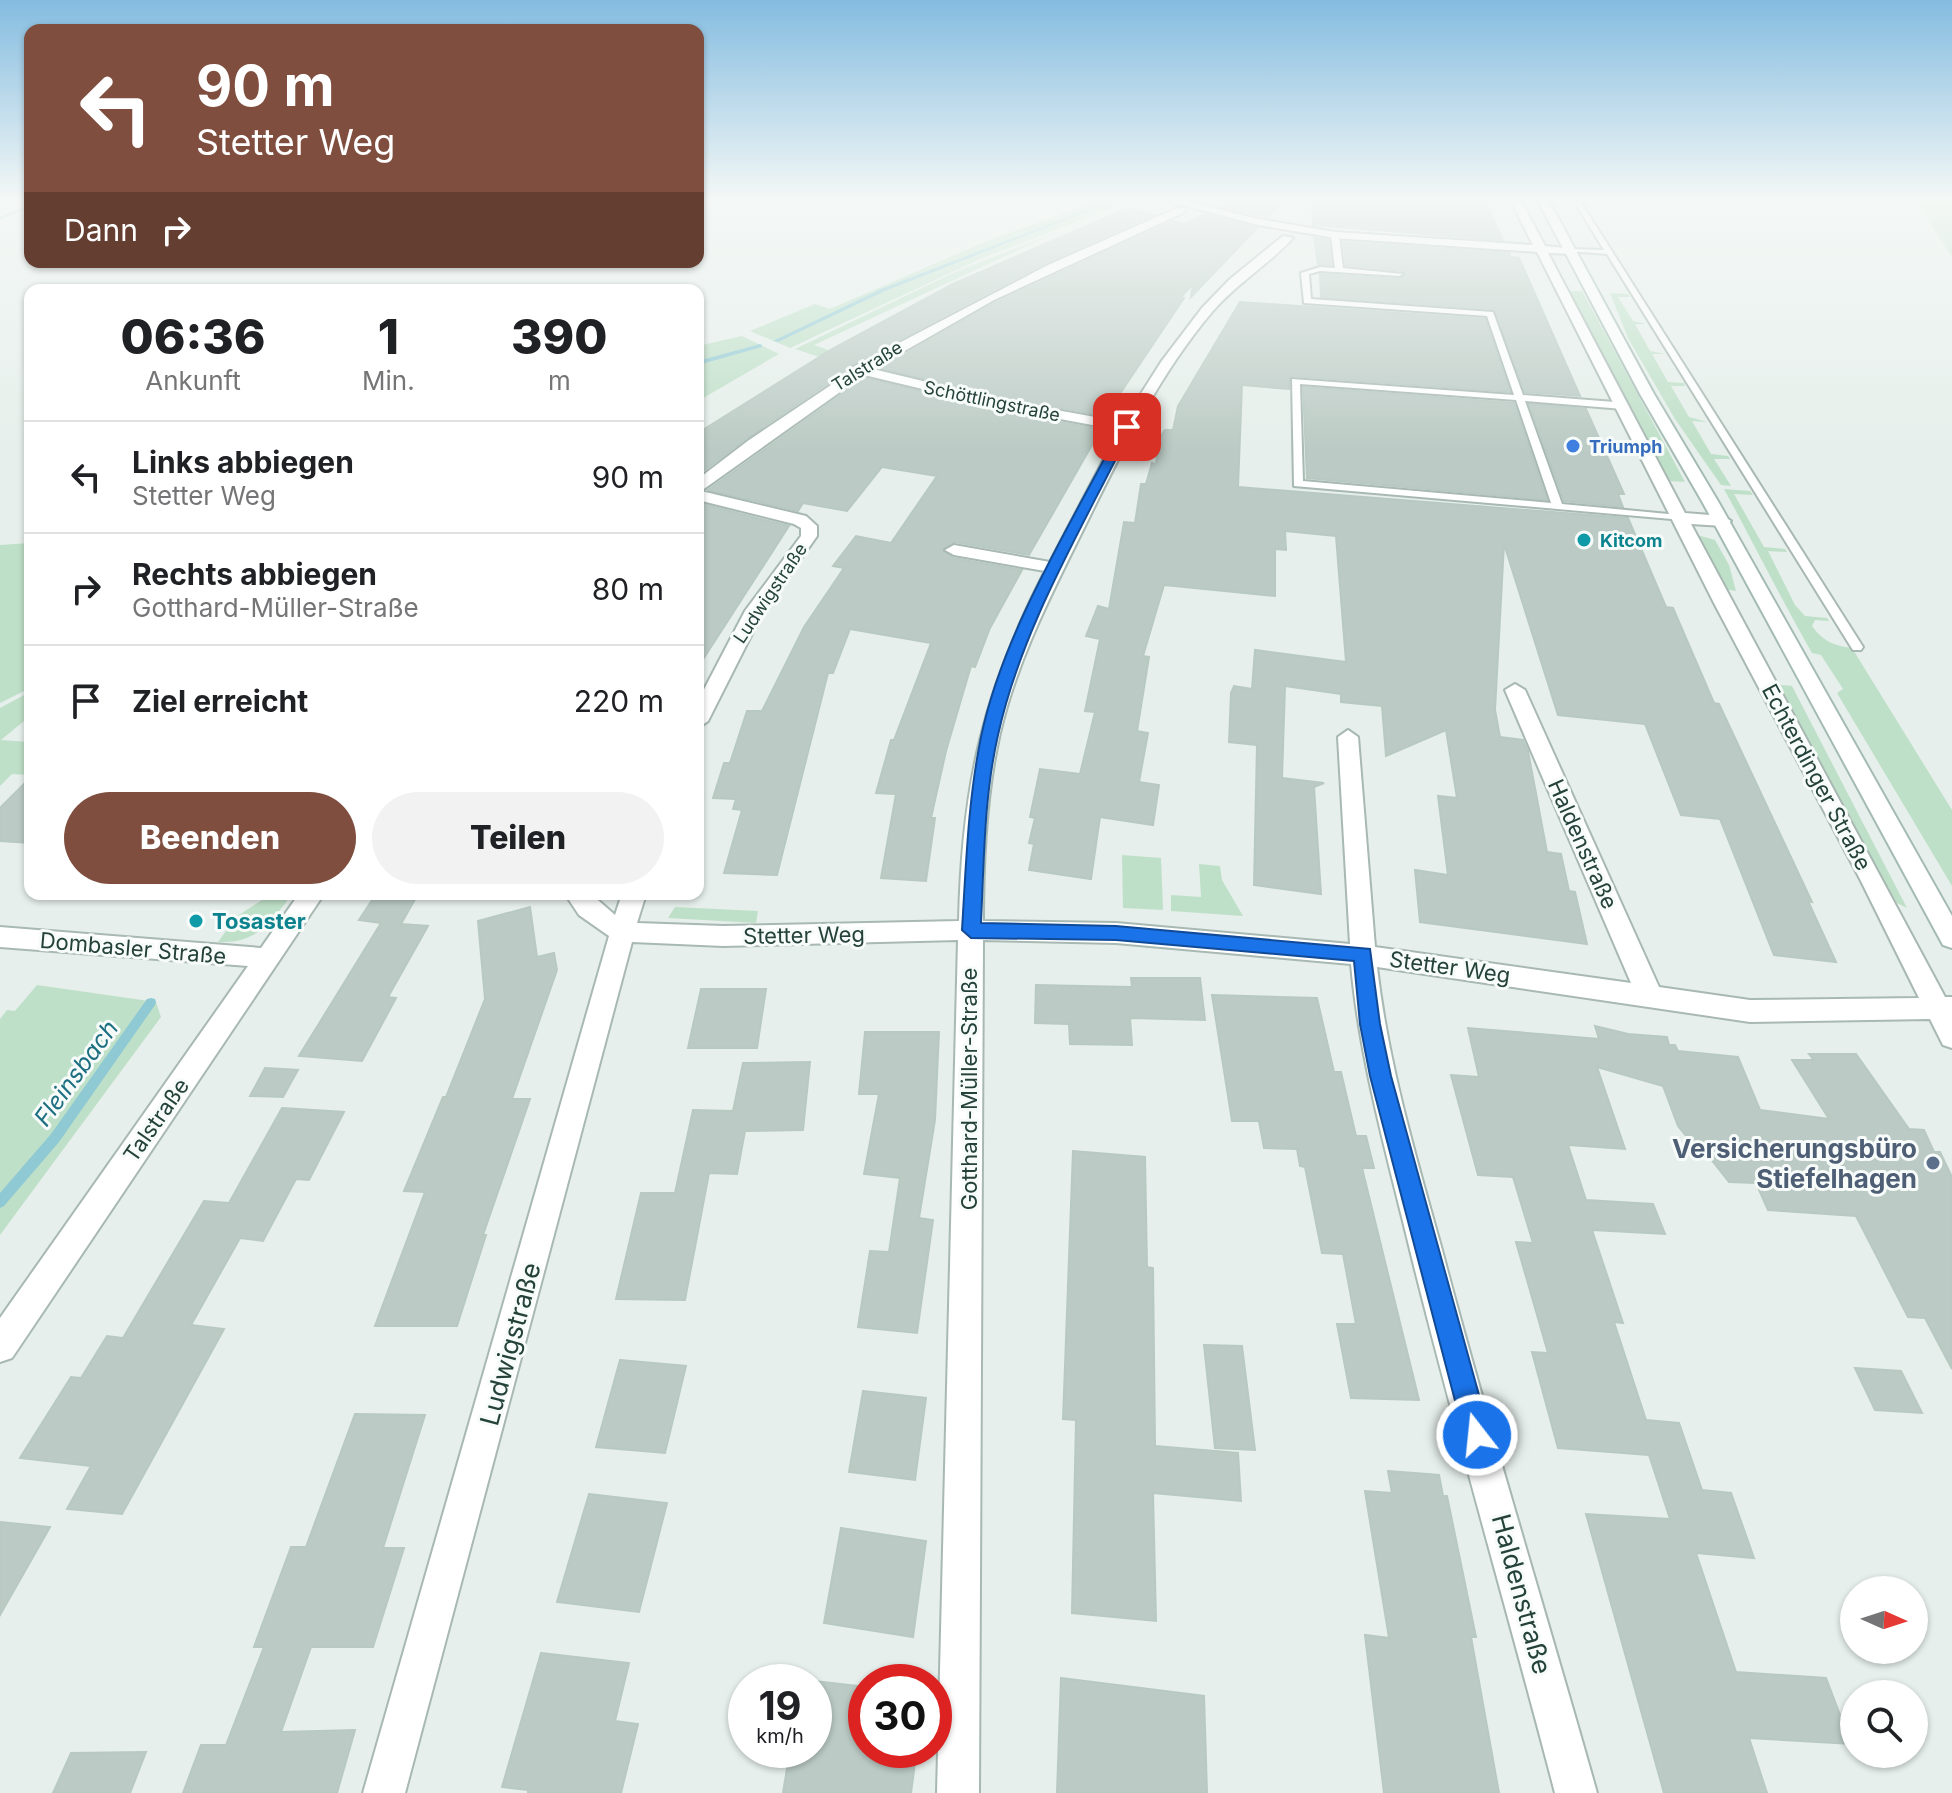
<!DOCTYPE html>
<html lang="de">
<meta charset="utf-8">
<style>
body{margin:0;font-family:Inter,sans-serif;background:#f2f2f2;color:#202124;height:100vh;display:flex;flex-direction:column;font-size:30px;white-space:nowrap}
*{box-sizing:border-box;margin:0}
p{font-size:26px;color:#757577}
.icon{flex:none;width:44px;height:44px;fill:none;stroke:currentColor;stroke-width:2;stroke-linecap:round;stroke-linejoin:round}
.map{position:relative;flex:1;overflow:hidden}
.side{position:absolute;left:24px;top:284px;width:680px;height:616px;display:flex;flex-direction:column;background:#fff;border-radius:16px;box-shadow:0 2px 6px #0004}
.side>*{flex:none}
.banner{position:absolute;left:24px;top:24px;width:680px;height:244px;border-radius:16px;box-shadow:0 2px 6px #0004;background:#7f4e3f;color:#fff;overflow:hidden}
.needle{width:52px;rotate:93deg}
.fabs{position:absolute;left:1840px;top:1576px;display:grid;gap:16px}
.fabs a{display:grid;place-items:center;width:88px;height:88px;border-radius:50%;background:#fff;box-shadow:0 2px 6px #0004;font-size:40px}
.speed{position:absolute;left:728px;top:1664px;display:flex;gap:16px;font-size:40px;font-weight:700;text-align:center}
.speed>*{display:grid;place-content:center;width:104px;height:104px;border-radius:50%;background:#fff;box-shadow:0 2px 6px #0004;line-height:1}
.speed small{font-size:20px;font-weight:400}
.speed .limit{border:12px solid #d22;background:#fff;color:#111}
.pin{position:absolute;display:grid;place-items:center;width:68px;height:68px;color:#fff;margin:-34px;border-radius:16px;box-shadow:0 4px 12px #0006}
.me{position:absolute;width:88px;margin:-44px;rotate:344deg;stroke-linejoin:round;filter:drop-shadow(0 0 6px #0008)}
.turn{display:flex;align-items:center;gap:28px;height:168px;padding:0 40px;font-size:36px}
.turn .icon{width:104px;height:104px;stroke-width:2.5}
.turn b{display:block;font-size:56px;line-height:68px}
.then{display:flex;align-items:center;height:76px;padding:0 40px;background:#0003;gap:16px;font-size:30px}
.eta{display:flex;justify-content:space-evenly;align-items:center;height:136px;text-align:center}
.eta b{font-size:48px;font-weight:800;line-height:56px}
.button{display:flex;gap:16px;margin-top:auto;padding:16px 40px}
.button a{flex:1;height:92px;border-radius:48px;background:#7f4e3f;color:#fff;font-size:32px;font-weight:800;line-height:92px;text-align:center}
.button a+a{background:#f2f2f2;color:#202124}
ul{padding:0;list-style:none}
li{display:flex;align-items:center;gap:24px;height:112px;padding:0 40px;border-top:2px solid #e0e0e0}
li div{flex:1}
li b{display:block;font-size:30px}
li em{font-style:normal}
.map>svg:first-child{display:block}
.green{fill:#bfe0c8}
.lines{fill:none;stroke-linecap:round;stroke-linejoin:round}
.stream{fill:#8ec9d4;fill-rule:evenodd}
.building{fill:#bbcac4;stroke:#b8c9c2;stroke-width:2}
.service-casing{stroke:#a8b8b2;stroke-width:4}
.minor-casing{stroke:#a8b8b2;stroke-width:4}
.secondary-casing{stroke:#a4bbb3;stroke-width:4}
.service{fill:#fff;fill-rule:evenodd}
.minor{fill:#fff;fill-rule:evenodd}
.secondary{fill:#fff;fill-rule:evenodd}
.route{fill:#1a73e8;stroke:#114b97;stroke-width:2}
.shop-dot{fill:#3f7fe0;stroke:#f7fbf9;stroke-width:3}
.culture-dot{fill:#0f9aa8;stroke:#f7fbf9;stroke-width:3}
.service-dot{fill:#5c6f8a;stroke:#f7fbf9;stroke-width:3}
.labels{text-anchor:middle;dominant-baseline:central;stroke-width:6;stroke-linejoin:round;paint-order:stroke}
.far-street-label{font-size:18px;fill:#24423a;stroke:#f7fbf9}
.far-shop-label{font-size:18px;font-weight:bold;fill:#366cbe;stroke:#f7fbf9;text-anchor:start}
.far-culture-label{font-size:18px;font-weight:bold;fill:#0d838f;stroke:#f7fbf9;text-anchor:start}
.street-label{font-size:22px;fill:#24423a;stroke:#f7fbf9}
.culture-label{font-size:22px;font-weight:bold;fill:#0d838f;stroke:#f7fbf9;text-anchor:start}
.water-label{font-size:24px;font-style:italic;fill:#1c6f80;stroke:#f7fbf9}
.near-service-label{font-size:26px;font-weight:bold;fill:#4e5e75;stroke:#f7fbf9;text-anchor:end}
.near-street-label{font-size:26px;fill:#24423a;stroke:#f7fbf9}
</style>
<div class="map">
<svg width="1952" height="1793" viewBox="0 0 1952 1793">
<rect width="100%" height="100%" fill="#e6efeb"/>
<!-- green -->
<g class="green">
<path d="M1097,201H1130L980,259L790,348L750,331L815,304L830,309L987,241Z"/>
<path d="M1916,201H1952V257Z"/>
<path d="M1057,232L814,345L863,362L853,368L795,349L953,273Z"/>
<path d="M1569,291H1582L1685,482L1669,481Z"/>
<path d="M1610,293L1628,294L1630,297H1618L1633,321L1646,324H1635L1650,351L1665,354H1652L1668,382L1684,383L1685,386H1671L1689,417L1707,422L1692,421L1711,454L1728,456L1730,459H1714L1731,486L1721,485L1675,419L1628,338Z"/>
<path d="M742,336L779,354L698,401V346Z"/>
<path d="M1724,489L1750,491L1753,495L1734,494L1764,547L1785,549L1787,552L1768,551L1795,605L1805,616L1827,618L1829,621L1815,620L1812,626C1823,641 1834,646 1852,648L1952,810V886L1837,693L1843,689L1821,655L1812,653C1781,599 1754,544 1724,489Z"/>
<path d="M1697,535L1715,540L1729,565L1736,591L1724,589Z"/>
<path d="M30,543V688L0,703V545Z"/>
<path d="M1774,684L1792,686L1907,908L1897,903L1890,895Z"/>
<path d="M30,692V716L1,740L30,742V775L12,774L0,786V708Z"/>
<path d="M1122,855L1161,858L1163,910L1123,908Z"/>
<path d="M1199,864L1220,866L1222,880L1243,916L1171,911V895L1201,897Z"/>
<path d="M271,894H292C271,923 256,944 218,942L236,917Z"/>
<path d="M675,907L758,911L756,923L668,918Z"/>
<path d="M37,985L156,1002L161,1017L0,1235V1019L7,1010L15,1011Z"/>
</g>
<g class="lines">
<!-- stream -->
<g class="stream">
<path d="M1109,201H1114L885,291L778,342L773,341L881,289Z"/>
<path d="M30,204V207L0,220V217Z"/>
<path d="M760,344L762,345V347L698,365V361Z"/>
<path d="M151,998L155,999L156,1002L155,1005L59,1142L4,1206L0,1208V1193L51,1134L147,999Z"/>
</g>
</g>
<!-- building -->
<g class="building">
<path d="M1233,201H1283L1267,217L1221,207Z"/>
<path d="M1312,201L1378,204L1377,201H1485L1503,240L1313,225Z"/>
<path d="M1128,208L1153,215L1047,262L852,364L849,369L747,438L698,475V433L832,349L953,284Z"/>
<path d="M1205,214L1257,228L1191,297L1193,284L1180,298H1184L1105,416L1007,398L881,368L995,303L1173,221L1184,224Z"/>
<path d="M1314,238L1329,240L1332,265L1318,264Z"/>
<path d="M1343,242L1509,253L1511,257L1519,258L1580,396L1525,392L1493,309L1321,297L1320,274L1399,279L1406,275L1403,271L1346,265Z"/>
<path d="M1240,302L1485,319L1510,392L1292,376L1289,379V389L1242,385L1238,487L1628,518L1666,607L1673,608L1714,703L1719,704L1812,902L1808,901L1836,962L1774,955L1720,819L1681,815L1645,724L1558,715L1504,544L1495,710L1500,737L1523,740L1528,751L1547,852L1561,854L1569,891L1575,892L1587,944L1420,922L1415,870L1448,875L1438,796L1457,798L1446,730L1386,756L1382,706L1341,702V694L1285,686L1282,778L1324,783L1314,787L1321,894L1254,885L1257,745L1229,742L1231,693L1234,686L1252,689L1255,650L1346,662L1336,536L1285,531L1286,550L1275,549V596L1164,585L1143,656L1149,657L1137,731L1148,733L1139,782L1159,785L1153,825L1100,817L1091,879L1029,870L1034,844L1029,843L1035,818L1030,817L1040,769L1080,774L1095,712L1085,711L1100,639L1086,636L1098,606L1109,609L1124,522L1135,523L1141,484H1146L1152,463L1156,464L1159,439L1165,430H1173L1178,406Z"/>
<path d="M865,378L1005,412L1097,429L1091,438H1096L1029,555L955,542L942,549L953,558L1022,570L990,628L975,667L971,666L946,751L931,818H935L926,881L881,878L896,794L876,793L891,740H894L931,643L850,629L833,673H828L777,875L724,873L742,810L733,809L736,799L713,798L724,763H730L747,711H762L804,627L844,568L833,566L856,536L891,543L937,476L882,467L847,511L803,503L798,511L708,490Z"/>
<path d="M1303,387L1514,403L1547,500L1307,478Z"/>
<path d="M1529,404L1586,409L1624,494H1618L1623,507L1564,501Z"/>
<path d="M698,503L789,526L698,667Z"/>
<path d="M30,778V843L0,841V808Z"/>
<path d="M376,894H418L401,924L428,926L388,997L396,998L362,1061L299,1056L381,923L359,920Z"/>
<path d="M530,907L537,957L554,953L557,970L512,1099H530L483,1235H486L457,1326H375L425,1192L404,1191L443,1097H446L485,999L478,921Z"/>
<path d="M1131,978H1200L1205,1020L1130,1018L1132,1045L1070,1044L1069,1024L1035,1023L1036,985L1132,987Z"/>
<path d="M701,989H766L757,1048H688Z"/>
<path d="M1212,995L1317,998L1334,1072H1341L1356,1136H1366L1374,1168H1362L1419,1400L1351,1398L1337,1324H1356L1343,1254L1322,1253L1305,1167L1300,1166L1297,1149L1264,1148L1259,1121H1232Z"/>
<path d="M1595,1026L1628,1034L1667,1037L1669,1045H1675L1678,1051L1738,1057L1760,1110L1829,1119L1792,1060H1814L1809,1054H1856L1909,1129L1924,1130L1934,1152H1940L1952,1177V1369L1925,1318L1908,1317L1856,1216L1768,1210L1756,1183L1729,1182L1703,1149L1696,1148L1678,1126L1663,1086L1597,1067L1625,1149L1568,1145L1586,1200L1653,1204L1665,1234L1592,1230L1623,1323L1614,1322L1646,1420L1679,1423L1702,1490L1731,1493L1754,1558L1696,1553L1736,1672L1826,1678L1851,1744L1749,1738L1767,1793H1664L1586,1514L1670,1519L1649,1455L1558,1448L1532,1352L1548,1353L1516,1242L1533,1243L1513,1177L1478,1175L1451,1075L1479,1077L1468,1028L1599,1039Z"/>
<path d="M865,1032H939L935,1120L919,1218L933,1220L917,1333L858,1327L870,1251L889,1252L900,1178L864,1174L879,1094H859Z"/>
<path d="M810,1062L803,1130L745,1131L737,1174L709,1173L685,1300L616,1299L641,1193H675L693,1110L733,1111L743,1063Z"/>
<path d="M265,1068L298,1070L283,1097L250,1096Z"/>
<path d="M282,1108L344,1112L309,1180L296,1179L263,1241L240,1238L191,1325L224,1329L122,1514L67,1509L91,1466L20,1458L71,1377L81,1378L107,1336L123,1338L204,1201L229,1203Z"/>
<path d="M1073,1151L1145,1157L1147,1267L1153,1268L1155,1446L1238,1453L1241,1501L1153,1493L1156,1621L1072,1613L1076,1420L1063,1419Z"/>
<path d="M1204,1345L1242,1346L1255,1450L1215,1448Z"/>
<path d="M620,1360L686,1366L665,1453L596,1447Z"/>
<path d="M1855,1368L1901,1371L1922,1413L1875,1410Z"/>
<path d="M863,1391L926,1398L915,1480L849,1472Z"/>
<path d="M355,1414L425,1415L383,1548H404L373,1647H311L281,1732L355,1730L337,1793H183L201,1745H226L264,1647H254L291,1547H306Z"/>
<path d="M1388,1471L1439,1475L1443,1496H1447L1476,1637H1471L1499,1793H1384L1365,1635L1389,1638L1365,1491L1392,1493Z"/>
<path d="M589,1494L667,1503L639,1612L557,1602Z"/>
<path d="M0,1522L50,1527L0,1615Z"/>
<path d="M841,1528L926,1541L913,1637L824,1623Z"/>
<path d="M541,1653L629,1663L615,1721L638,1724L621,1793H528V1790L502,1787Z"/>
<path d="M1061,1678L1204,1696L1207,1793H1057Z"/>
<path d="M814,1681L866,1687V1750L916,1755L911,1793H783L790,1750H814Z"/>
<path d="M146,1752L130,1793H53L71,1753Z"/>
</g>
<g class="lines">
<defs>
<g id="service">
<path d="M1574,201H1580L1863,647L1861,650H1853L1851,647L1607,254L1568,251L1572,249L1604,250Z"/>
<path d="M1335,233L1339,235L1343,268L1403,274L1399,276L1320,271L1309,274L1311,299L1493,312L1523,395L1615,402L1628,406L1623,409L1525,401L1562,504L1679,515L1683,516V520L1294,486L1292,379L1514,395L1487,316L1304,303L1301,273L1320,267L1335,268L1331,235ZM1300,384L1516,400L1551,503L1303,481Z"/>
</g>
<g id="minor">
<path d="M1168,201H1185L1258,219L1335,232L1533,245L1511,201H1521L1545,246L1576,249L1578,251L1572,254L1548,253L1685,513L1723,516L1731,521L1723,526L1691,524L1945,997H1952V1048L1943,1045L1930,1019L1750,1022L1377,967C1388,1064 1416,1157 1442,1250C1490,1432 1546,1612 1597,1793H1555C1508,1613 1456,1435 1411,1254C1388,1158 1360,1063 1351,964L1116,943L983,940L979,1793H937L958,940L723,946L632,942L405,1793H363L609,936L579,915L565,894H591L615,915L622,894H646L637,923L723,926L959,921C962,785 983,692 1045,571L954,555L945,550L954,545L1050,562L1119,430L1006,409L864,375L701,491L806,516L817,526V536L763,612L708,721L698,728V701L745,611L801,536V528L794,524L698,500V479L749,440L852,371L853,367L1048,265L1177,208H1185V212L994,300L873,369L1006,401L1123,422L1161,362L1202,308L1230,279L1283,236L1293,238C1268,265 1236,284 1212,312C1158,376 1122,451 1085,526C1052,593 1017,660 1000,733C986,794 983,859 983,921L1116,923L1350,944L1338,737L1348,730L1358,737L1375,947L1631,983L1505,690L1515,684L1525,690L1659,987L1750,1000L1919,998L1860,879L1714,603L1537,252L1335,238L1258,225Z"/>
<path d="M299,894H324L12,1358L0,1362V1318L248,966L0,947V927L261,948Z"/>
</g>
<path id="secondary" d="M1538,201H1548L1562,225L1654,394L1719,503L1952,916V948L1943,945L1703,503L1640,394Z"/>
</defs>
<!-- service casing -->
<use href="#service" class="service-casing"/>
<!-- minor casing -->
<use href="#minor" class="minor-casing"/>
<!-- secondary casing -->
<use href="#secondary" class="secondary-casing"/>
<!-- service -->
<use href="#service" class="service"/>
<!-- minor -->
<use href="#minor" class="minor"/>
<!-- secondary -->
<use href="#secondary" class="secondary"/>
</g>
<!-- sky -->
<linearGradient id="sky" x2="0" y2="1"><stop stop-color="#84bce0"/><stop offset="0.44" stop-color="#f4f8f6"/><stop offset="1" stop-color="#f4f8f6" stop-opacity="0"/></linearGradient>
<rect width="1952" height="452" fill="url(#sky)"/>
<!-- route -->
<path class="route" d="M1127,424L1132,427C1083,527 1022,626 998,735C984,796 984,861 981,923L1116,926L1370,949L1380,1024L1391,1076L1490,1435L1486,1444L1477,1448L1468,1444L1464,1435L1370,1076L1360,1024L1354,961L1116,940L971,938L962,930C966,866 968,800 981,737C1003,631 1072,523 1121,427Z"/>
<!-- markers -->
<circle class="shop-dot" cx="1573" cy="446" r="8"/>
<g class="culture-dot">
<circle cx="1584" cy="540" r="8"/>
<circle cx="196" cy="921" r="8"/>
</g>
<circle class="service-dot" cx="1933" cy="1163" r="8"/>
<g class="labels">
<!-- far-street labels -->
<g class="far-street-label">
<text transform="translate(867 366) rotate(-32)">Talstraße</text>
<text transform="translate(992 401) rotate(12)">Schöttlingstraße</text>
<text transform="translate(770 593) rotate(-56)">Ludwigstraße</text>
</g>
<!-- far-shop labels -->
<g class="far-shop-label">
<text x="1589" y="446">Triumph</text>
</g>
<!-- far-culture labels -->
<g class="far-culture-label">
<text x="1600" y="540">Kitcom</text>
</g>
<!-- street labels -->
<g class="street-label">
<text transform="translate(1817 777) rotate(62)">Echterdinger Straße</text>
<text transform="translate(1583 844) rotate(66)">Haldenstraße</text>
<text transform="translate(804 935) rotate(-1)">Stetter Weg</text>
<text transform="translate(133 948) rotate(5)">Dombasler Straße</text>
<text transform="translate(1450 967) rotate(8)">Stetter Weg</text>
<text transform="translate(969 1089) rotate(-90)">Gotthard-Müller-Straße</text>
<text transform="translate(156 1120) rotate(-55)">Talstraße</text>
</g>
<!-- culture labels -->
<g class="culture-label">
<text x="212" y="921">Tosaster</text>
</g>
<!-- water labels -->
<g class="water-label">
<text transform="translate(76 1073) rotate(-54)">Fleinsbach</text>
</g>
<!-- near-service labels -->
<g class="near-service-label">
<text x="1917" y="1148">Versicherungsbüro<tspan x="1917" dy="30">Stiefelhagen</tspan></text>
</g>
<!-- near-street labels -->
<g class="near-street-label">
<text transform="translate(510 1344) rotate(-75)">Ludwigstraße</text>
<text transform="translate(1522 1594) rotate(75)">Haldenstraße</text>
</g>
</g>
</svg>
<div class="fabs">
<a><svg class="needle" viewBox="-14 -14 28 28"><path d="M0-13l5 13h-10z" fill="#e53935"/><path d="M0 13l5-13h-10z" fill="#757577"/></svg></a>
<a><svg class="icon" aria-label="search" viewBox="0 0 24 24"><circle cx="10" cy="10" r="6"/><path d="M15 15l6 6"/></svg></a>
</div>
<div class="speed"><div>19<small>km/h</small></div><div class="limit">30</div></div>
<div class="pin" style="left:1127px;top:427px;background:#d93025"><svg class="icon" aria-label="arrive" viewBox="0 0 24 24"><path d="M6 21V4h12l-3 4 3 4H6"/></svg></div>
<svg class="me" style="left:1477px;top:1435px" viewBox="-20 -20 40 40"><circle r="17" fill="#1a73e8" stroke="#fff" stroke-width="3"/><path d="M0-11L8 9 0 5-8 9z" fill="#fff"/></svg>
<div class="banner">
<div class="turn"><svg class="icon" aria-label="left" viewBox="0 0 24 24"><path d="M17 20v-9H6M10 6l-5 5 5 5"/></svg><div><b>90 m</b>Stetter Weg</div></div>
<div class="then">Dann<svg class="icon" aria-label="right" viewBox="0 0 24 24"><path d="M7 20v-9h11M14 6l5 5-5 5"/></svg></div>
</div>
<section class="side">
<div class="eta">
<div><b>06:36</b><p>Ankunft</p></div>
<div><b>1</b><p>Min.</p></div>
<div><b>390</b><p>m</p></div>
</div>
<ul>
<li><svg class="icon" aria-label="left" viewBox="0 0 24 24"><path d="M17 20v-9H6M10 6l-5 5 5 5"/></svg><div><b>Links abbiegen</b><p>Stetter Weg</p></div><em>90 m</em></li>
<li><svg class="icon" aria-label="right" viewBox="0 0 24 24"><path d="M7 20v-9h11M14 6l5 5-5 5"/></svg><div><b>Rechts abbiegen</b><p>Gotthard-Müller-Straße</p></div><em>80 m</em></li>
<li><svg class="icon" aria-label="arrive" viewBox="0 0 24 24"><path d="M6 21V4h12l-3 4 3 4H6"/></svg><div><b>Ziel erreicht</b></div><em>220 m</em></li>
</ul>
<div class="button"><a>Beenden</a><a>Teilen</a></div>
</section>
</div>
